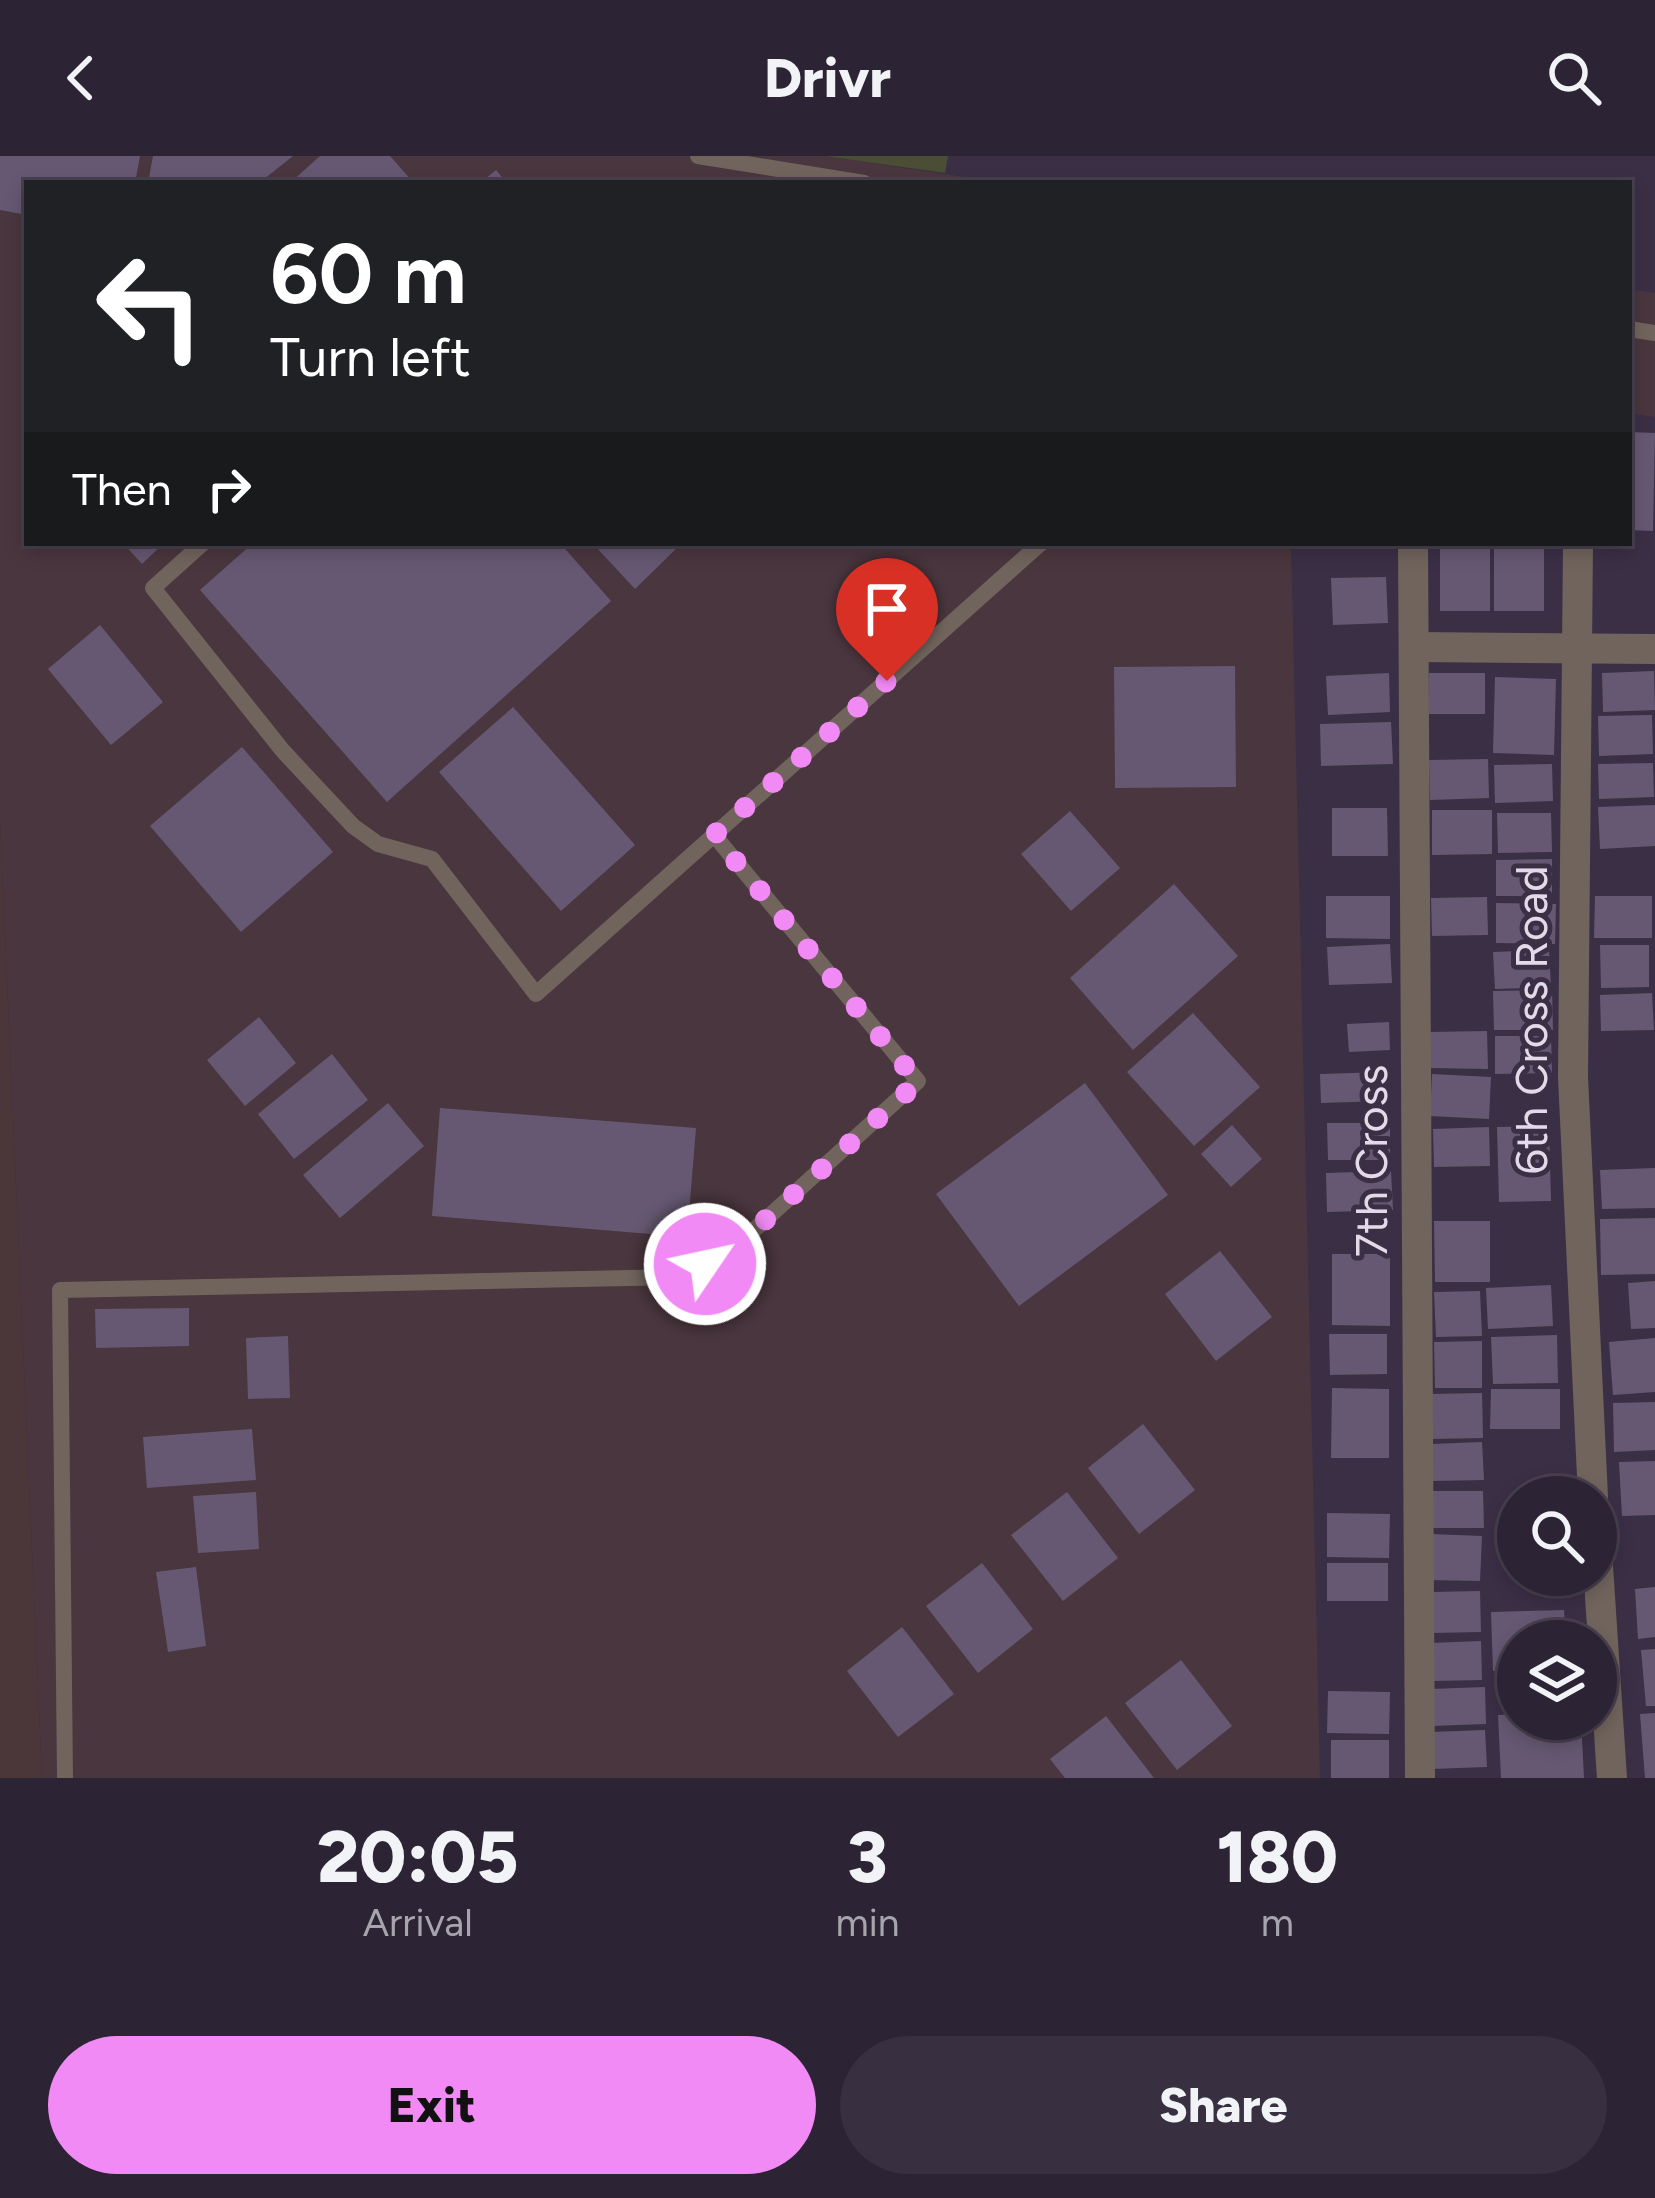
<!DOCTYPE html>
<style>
body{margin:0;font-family:Figtree,sans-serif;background:#382f40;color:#f1f3f6;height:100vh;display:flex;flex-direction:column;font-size:45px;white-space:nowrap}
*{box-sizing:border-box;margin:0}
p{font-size:39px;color:#a6a4ac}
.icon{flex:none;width:66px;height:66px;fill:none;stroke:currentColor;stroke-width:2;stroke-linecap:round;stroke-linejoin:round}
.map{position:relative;height:1622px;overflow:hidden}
.drawer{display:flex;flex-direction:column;background:#2c2334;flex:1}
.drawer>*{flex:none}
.banner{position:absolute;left:24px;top:24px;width:1608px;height:366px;border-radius:0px;box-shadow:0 6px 18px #0003,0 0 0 3px #48404f;background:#202124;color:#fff;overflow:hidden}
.fabs{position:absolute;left:1497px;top:1320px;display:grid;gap:24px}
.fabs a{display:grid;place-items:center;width:120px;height:120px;border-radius:50%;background:#2c2334;box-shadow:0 6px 18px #0003,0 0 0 3px #48404f;font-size:60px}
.pin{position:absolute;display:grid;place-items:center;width:102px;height:102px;color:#fff;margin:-123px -51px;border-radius:50% 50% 50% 0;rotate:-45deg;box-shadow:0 0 12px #0007}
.pin .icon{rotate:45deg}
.me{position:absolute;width:132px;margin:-66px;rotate:56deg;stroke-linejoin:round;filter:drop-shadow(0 0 9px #0008)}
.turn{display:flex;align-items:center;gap:42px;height:252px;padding:0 48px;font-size:54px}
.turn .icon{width:156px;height:156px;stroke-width:2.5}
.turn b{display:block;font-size:84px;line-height:102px}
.then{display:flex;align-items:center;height:114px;padding:0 48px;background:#0003;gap:24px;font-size:45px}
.eta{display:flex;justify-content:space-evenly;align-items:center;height:204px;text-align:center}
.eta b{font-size:72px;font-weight:800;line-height:84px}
.primary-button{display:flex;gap:24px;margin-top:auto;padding:24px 48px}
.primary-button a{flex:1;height:138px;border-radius:72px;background:#f18af4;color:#111;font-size:48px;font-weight:800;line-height:138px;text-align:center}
.primary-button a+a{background:#382f40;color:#f1f3f6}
header{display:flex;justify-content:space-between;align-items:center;height:156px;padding:0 48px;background:#2c2334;font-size:54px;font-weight:800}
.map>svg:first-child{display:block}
.industrial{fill:#4a363e}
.education{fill:#4b3639}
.green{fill:#4b4d35}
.building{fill:#665872}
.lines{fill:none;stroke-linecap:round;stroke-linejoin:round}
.lane{stroke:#71645d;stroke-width:16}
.street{stroke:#71645d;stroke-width:30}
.route{stroke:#f18af4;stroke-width:21;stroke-dasharray:0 37.8}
.labels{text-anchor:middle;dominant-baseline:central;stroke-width:10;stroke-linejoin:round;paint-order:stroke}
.street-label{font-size:45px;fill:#e2dae9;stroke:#3b2f46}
</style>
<header><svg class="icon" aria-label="back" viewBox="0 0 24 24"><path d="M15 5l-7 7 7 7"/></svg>Drivr<svg class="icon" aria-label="search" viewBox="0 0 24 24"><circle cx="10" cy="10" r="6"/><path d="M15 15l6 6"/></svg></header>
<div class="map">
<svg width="1655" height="1622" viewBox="0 0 1655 1622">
<rect width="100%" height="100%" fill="#3b2f46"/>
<!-- industrial -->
<g class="industrial">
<path d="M0,0H824L1005,27H27V387H1291L1320,1622H42L0,664Z"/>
<path d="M1629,133L1655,137V261L1629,257Z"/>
</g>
<!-- education -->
<path class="education" d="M0,664L42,1622H0Z"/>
<!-- green -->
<path class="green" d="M824,0H948L945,17Z"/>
<!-- building -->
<g class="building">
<path d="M0,0H140L135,27H27V59L0,54Z"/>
<path d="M153,0H293L259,27H148Z"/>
<path d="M320,0H390L414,27H290Z"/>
<path d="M496,14L507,27H480Z"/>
<path d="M1629,276L1655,277L1653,375L1629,374Z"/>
<path d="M123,387H164L142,408Z"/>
<path d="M253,387H560L611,445L387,646L200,434Z"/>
<path d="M600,387H682L635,433L596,391Z"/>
<rect x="1440" y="387" width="50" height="68"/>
<rect x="1494" y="387" width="50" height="68"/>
<path d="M1386,421L1388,467L1333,469L1331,422Z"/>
<path d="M100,469L163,546L111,589L48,513Z"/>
<path d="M1235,510L1236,631L1115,632L1114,511Z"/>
<path d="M1654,515L1655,554L1603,556L1602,517Z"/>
<path d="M1389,517L1390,556L1328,559L1326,520Z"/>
<rect x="1429" y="517" width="56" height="41"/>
<path d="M1495,521L1556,523L1554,599L1493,597Z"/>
<path d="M513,551L635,689L561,755L439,616Z"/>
<path d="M1652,559L1653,598L1599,600L1598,560Z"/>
<path d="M1391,566L1393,608L1321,610L1320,568Z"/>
<path d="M242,591L333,696L241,776L150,670Z"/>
<path d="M1488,603L1489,642L1430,644L1429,604Z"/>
<path d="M1653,607L1654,641L1599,643L1598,608Z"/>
<path d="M1552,608L1553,645L1495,647L1494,609Z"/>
<path d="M1655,649V690L1600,693L1598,651Z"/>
<path d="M1332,652H1387L1388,700H1332Z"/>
<path d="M1432,654H1492V698L1432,699Z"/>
<path d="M1070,655L1120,712L1071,755L1021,698Z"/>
<path d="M1497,657H1551L1552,696L1498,697Z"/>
<path d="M1552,703V740H1496V704Z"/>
<path d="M1174,728L1238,800L1133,894L1070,822Z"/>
<path d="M1326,740H1390V783L1326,782Z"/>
<path d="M1595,740H1652V782H1594Z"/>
<path d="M1487,741L1488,779L1432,780L1431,742Z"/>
<path d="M1496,747L1556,748L1555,788L1496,787Z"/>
<path d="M1390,788L1392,827L1329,829L1327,791Z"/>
<path d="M1600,789H1649V831L1601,832Z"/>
<path d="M1549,794L1551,831L1495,833L1493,796Z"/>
<path d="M1552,834L1553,874H1494L1493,835Z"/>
<path d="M1652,837L1654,874L1601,875L1600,839Z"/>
<path d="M1193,857L1260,931L1194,990L1127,916Z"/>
<path d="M259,861L296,907L245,950L207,904Z"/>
<path d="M1389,866L1390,894L1349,896L1347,868Z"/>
<path d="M1487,875L1488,913L1430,912V876Z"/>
<path d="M1495,880H1551L1552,917L1495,918Z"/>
<path d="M332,898L368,944L294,1003L258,958Z"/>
<path d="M1384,916V945L1321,947L1320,918Z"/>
<path d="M1432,918L1491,921L1489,963L1430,960Z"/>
<path d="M1085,927L1168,1039L1019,1150L936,1038Z"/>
<path d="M388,947L424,990L340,1062L303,1019Z"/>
<path d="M440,952L696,972L687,1081L432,1060Z"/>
<path d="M1327,967H1390V1004H1328Z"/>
<path d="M1232,969L1262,1003L1231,1031L1201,998Z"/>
<path d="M1549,970L1551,1045L1499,1046L1497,971Z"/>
<path d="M1489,971L1490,1010L1434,1011L1433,973Z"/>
<path d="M1655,1012V1052L1602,1053L1600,1014Z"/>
<path d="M1391,1015L1393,1054L1327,1056L1326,1017Z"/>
<path d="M1655,1062V1118L1601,1119L1600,1063Z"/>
<path d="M1434,1065H1490V1126H1435Z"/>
<path d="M1220,1095L1272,1161L1216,1205L1165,1138Z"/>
<path d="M1332,1098H1390V1170L1332,1169Z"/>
<path d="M1655,1125V1172L1631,1173L1628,1127Z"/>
<path d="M1551,1129L1553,1170L1488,1173L1486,1132Z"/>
<path d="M1480,1135L1482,1180L1436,1181L1434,1136Z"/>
<path d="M189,1152V1190L96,1192L95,1153Z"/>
<path d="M1329,1178H1387V1218L1330,1219Z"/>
<path d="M1557,1179L1558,1227L1493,1228L1491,1181Z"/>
<path d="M288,1180L290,1242L248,1243L246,1182Z"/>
<path d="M1655,1182V1236L1613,1239L1609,1186Z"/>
<path d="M1482,1185V1232H1435L1434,1186Z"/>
<path d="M1332,1232L1389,1233V1302H1331Z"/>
<path d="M1491,1233H1560V1273H1490Z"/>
<path d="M1482,1237L1483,1282L1430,1283V1238Z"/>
<path d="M1655,1246V1294L1614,1296L1613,1247Z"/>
<path d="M1143,1268L1195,1334L1139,1378L1088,1312Z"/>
<path d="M252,1273L256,1324L147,1332L143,1281Z"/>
<path d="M1482,1286L1484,1324L1433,1325L1432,1288Z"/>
<path d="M1655,1305V1359L1622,1360L1619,1306Z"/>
<path d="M1430,1335H1483L1484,1372H1430Z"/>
<path d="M256,1336L259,1393L198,1397L193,1340Z"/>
<path d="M1067,1336L1118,1402L1063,1445L1011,1379Z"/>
<path d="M1327,1357L1390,1358L1389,1402L1327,1401Z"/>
<path d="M1430,1378L1482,1380L1480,1425L1429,1424Z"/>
<path d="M982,1407L1033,1473L978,1517L926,1450Z"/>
<rect x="1327" y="1407" width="61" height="38"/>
<path d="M196,1411L206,1490L168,1496L156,1416Z"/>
<path d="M1655,1431V1481L1638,1483L1635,1433Z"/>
<path d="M1480,1435L1481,1476L1432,1477L1431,1436Z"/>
<path d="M1564,1454L1566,1485H1518V1514L1493,1515L1491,1456Z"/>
<path d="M902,1471L954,1538L898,1581L847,1515Z"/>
<path d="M1481,1485L1482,1524L1431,1525L1429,1487Z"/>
<path d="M1655,1493V1550H1646L1641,1494Z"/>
<path d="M1181,1504L1232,1570L1177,1614L1125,1547Z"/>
<path d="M1485,1531L1486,1568L1431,1570L1430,1533Z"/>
<path d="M1328,1535L1390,1536L1389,1578L1327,1577Z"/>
<path d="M1655,1557V1622H1645L1640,1558Z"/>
<path d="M1518,1558V1563H1581L1584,1622H1501L1498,1559Z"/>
<path d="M1106,1560L1154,1622H1065L1050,1603Z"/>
<path d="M1485,1574L1487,1611L1431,1613L1430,1576Z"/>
<rect x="1331" y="1584" width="58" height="38"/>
</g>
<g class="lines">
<!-- lane -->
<g class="lane">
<path d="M698,0L864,27"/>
<path d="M1629,173L1655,177"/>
<path d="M203,387L153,432L283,595L353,670L378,688L432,703L536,838L1041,387"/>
<path d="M65,1622L60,1134L678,1121L732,1094L918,925L714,679"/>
</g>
<!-- street -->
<g class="street">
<path d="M1413,387L1420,1622"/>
<path d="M1578,387L1573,921L1593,1341"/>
<path d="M1414,491L1655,493"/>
<path d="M1596,1380L1612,1622"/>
</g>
</g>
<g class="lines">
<!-- route -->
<path class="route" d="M705,1108L732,1094L918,926L714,679L887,525"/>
</g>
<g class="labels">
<!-- street labels -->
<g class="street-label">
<text transform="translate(1531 864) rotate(-90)">6th Cross Road</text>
<text transform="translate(1371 1005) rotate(-90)">7th Cross</text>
</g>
</g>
</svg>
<div class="fabs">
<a><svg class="icon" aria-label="search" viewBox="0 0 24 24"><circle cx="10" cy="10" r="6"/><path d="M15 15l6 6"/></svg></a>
<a><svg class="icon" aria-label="layers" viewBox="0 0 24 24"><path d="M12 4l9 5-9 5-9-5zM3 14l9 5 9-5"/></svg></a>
</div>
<div class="pin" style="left:887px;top:525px;background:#d93025"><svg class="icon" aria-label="arrive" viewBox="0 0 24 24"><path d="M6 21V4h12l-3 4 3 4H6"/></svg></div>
<svg class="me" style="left:705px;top:1108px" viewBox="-20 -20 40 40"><circle r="17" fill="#f18af4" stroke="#fff" stroke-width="3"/><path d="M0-11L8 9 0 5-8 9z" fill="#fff"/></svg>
<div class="banner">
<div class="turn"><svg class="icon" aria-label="left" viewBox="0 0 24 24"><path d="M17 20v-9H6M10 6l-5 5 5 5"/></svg><div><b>60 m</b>Turn left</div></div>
<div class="then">Then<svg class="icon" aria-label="right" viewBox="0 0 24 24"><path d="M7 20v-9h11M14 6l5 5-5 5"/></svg></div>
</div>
</div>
<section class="drawer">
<div class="eta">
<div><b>20:05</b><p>Arrival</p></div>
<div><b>3</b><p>min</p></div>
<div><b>180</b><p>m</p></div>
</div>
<div class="primary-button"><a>Exit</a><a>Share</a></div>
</section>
